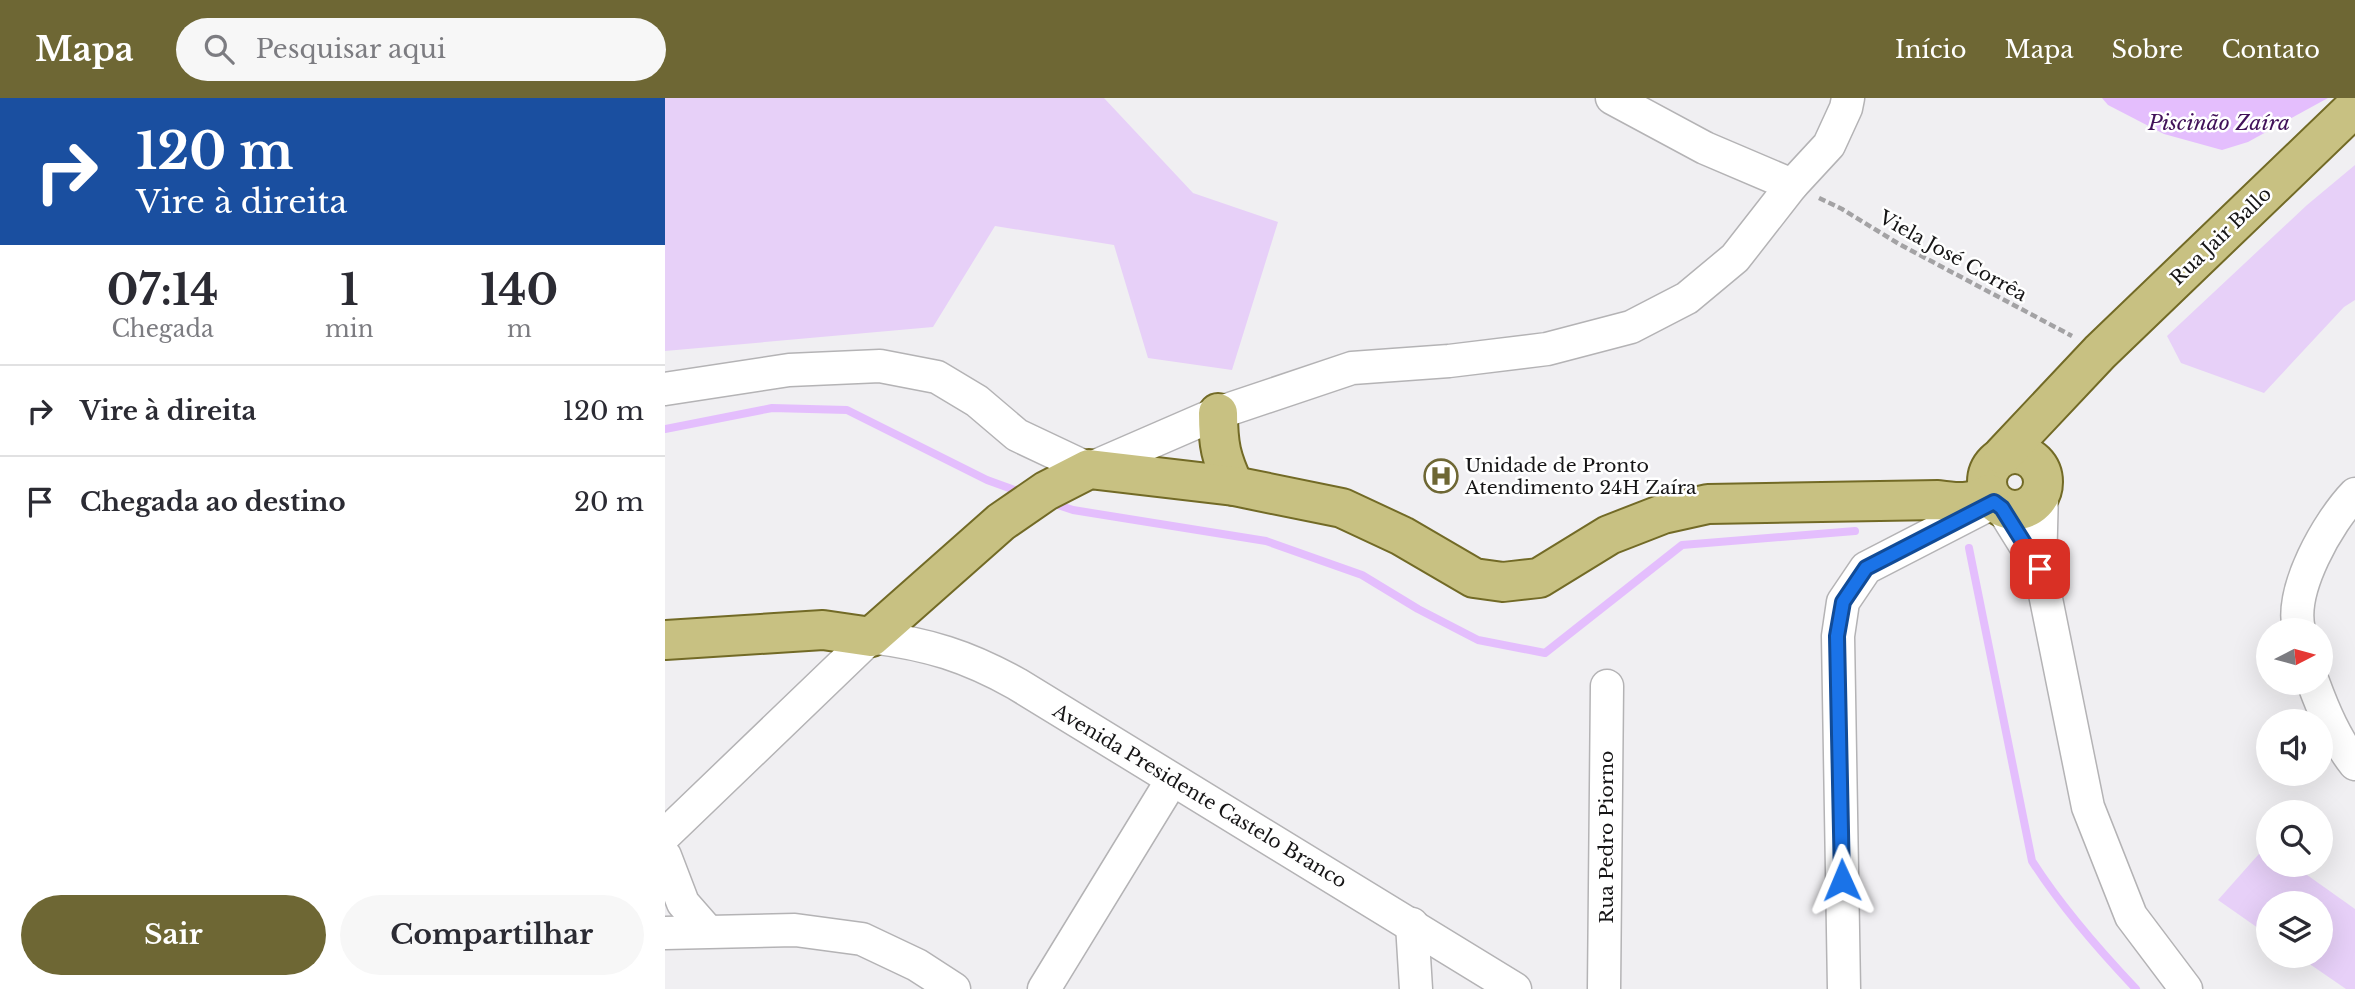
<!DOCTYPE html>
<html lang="pt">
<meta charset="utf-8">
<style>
body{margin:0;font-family:"Libre Baskerville",serif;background:#f7f7f7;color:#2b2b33;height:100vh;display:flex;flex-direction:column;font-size:26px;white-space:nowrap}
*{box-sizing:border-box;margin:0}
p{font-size:23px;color:#7c7c81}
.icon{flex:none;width:38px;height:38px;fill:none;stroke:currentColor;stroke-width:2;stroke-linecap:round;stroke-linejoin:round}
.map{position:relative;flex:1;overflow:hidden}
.details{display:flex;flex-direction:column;background:#fff;width:665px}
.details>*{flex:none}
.hud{background:#1a4fa0;color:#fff;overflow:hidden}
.needle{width:46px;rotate:84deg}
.fabs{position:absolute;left:1591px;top:520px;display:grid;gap:14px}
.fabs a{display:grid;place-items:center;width:77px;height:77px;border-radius:50%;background:#fff;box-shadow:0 7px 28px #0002;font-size:35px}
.pin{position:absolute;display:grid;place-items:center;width:60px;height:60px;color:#fff;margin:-30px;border-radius:14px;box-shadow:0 4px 10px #0006}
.me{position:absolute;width:77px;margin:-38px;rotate:359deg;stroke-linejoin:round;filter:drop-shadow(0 0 5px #0008)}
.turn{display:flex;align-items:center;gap:24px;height:147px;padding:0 21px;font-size:32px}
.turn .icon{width:91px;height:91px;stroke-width:2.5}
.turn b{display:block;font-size:49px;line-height:60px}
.eta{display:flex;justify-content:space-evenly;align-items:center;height:119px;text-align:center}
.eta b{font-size:42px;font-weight:700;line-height:49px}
.action{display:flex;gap:14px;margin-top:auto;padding:14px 21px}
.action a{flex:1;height:80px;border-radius:42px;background:#6e6734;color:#fff;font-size:28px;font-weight:700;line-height:80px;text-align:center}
.action a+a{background:#f7f7f7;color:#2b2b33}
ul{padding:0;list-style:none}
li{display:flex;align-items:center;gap:21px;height:91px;padding:0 21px;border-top:2px solid #e1e1e2}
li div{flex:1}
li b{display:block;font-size:26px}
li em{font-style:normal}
header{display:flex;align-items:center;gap:42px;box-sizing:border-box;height:98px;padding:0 35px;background:#6e6734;color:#fff}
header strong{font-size:33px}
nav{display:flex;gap:38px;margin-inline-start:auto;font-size:24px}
.search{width:490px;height:63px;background:#f7f7f7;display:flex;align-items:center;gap:18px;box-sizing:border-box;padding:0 24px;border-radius:38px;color:#7c7c81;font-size:26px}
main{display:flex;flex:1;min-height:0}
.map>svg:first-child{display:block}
.green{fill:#e7d0f8}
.water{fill:#e4befd}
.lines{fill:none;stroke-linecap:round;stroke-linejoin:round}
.stream{stroke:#e4befd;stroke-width:8}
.minor-casing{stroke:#b4b3b5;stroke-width:35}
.major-casing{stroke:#726a26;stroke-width:42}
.path{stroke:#a3a2a4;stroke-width:4.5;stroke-dasharray:7 3.5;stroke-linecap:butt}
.minor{stroke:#fff;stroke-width:32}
.major{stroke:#c8c182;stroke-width:38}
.route-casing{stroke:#114b97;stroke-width:18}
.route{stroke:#1a73e8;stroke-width:12}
.labels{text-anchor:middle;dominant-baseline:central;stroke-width:5;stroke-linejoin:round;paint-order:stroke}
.street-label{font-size:19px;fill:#161516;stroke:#fff}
.poi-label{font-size:19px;fill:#161516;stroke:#fff;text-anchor:start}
.water-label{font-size:21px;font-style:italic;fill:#411159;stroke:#fff}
</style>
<header>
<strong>Mapa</strong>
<div class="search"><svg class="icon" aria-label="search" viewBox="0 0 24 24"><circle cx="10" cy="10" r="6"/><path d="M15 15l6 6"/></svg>Pesquisar aqui</div>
<nav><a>Início</a><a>Mapa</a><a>Sobre</a><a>Contato</a></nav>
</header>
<main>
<section class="details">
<div class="hud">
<div class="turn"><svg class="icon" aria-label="right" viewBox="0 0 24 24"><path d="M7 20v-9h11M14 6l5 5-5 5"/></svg><div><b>120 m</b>Vire à direita</div></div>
</div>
<div class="eta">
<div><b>07:14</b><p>Chegada</p></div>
<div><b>1</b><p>min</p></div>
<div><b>140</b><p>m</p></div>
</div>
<ul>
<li><svg class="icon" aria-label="right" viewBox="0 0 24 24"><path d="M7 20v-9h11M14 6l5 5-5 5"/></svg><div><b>Vire à direita</b></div><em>120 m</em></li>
<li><svg class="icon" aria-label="arrive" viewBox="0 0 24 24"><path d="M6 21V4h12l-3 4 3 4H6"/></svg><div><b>Chegada ao destino</b></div><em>20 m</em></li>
</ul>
<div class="action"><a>Sair</a><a>Compartilhar</a></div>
</section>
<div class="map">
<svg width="1690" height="891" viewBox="0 0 1690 891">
<rect width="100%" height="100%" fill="#f0eff2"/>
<!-- green -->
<g class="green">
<path d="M0,0H439L528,95L613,124L567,272L483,260L449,147L330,128L268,229L0,253Z"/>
<path d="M1690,67V202L1679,209L1599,295L1516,265L1502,238L1642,107Z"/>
<path d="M1601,748L1603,766L1628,767L1690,811V891H1681L1633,858H1656V805H1603V837L1553,802Z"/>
</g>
<!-- water -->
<path class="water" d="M1437,0H1663L1583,44L1557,52L1499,36L1443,7Z"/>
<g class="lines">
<!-- stream -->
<g class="stream">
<path d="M0,331L107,310L182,312L322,382L358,395"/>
<path d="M387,405L408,412L601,443L697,477L753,511L813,542L880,555L1017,447L1190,433"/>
<path d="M1304,450L1367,763C1397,810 1433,851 1471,891"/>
</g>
<defs>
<g id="minor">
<path d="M947,0L1040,50L1127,87"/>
<path d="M0,291L124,272L215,268L272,279L312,303L352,337L424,371L553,315L687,270L784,263L882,251L966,229L1022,200L1070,160L1127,87L1164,47L1181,10L1183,0"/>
<path d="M1377,392L1375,471L1423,709L1466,818L1521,891"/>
<path d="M1337,410L1375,471"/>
<path d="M1634,532C1624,492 1663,424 1690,396"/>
<path d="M1648,584C1659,614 1671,642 1690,666"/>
<path d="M0,737L206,539C263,546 302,558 352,586L850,891"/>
<path d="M0,758L18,805L39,829"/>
<path d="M747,826L751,891"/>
<path d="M0,835L130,832L197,841L252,867L289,891"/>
<path d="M379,891L507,682"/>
<path d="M939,891L942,588"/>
<path d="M1179,891L1173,538L1178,504L1201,470L1329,404"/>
</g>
<g id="major">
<path d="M553,315C553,347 556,360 569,388"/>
<circle cx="1350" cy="384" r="28"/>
<path d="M1338,357L1435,254L1690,9"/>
<path d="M0,542L158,532L206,539L336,424L381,393L424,371L569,388L677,410L737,438L809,480L838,484L874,480L944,437L998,416L1043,406L1273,402C1293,405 1306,406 1324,396"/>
</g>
</defs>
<!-- minor casing -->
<use href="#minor" class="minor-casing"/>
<!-- major casing -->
<use href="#major" class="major-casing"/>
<!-- path -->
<path class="path" d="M1154,100L1177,111L1234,146L1407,238"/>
<!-- minor -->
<use href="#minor" class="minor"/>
<!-- major -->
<use href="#major" class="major"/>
</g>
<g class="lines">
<defs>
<path id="route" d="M1177,782L1172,538L1178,504L1201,470L1329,404L1337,410L1375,471"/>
</defs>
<!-- route casing -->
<use href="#route" class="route-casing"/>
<!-- route -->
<use href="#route" class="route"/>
</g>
<!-- icons -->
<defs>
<symbol id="hospital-ring" viewBox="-11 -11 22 22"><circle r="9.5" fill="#fff" stroke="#6e6734" stroke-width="1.5"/><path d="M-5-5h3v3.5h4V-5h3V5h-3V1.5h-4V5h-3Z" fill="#6e6734"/></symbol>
</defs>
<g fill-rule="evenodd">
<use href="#hospital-ring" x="757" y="359" width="38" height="38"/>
</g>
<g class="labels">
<!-- street labels -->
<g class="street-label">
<text transform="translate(1556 138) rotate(-44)">Rua Jair Ballo</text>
<text transform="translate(1288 158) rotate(29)">Viela José Corrêa</text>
<text transform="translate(535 698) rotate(31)">Avenida Presidente Castelo Branco</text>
<text transform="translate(941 739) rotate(-90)">Rua Pedro Piorno</text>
</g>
<!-- poi labels -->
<g class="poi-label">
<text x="800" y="367">Unidade de Pronto<tspan x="800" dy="22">Atendimento 24H Zaíra</tspan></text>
</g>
<!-- water labels -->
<g class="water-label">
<text x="1554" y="25">Piscinão Zaíra</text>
</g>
</g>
</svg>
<div class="fabs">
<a><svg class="needle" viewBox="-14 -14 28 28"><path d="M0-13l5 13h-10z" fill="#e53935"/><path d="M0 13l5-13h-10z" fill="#7c7c81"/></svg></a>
<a><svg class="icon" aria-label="sound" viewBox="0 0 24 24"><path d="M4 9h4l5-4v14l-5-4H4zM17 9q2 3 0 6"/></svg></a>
<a><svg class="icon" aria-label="search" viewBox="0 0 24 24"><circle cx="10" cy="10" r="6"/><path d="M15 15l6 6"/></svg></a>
<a><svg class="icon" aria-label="layers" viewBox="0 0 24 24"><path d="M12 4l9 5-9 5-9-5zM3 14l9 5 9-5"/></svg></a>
</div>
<div class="pin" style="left:1375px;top:471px;background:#d93025"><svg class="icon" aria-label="arrive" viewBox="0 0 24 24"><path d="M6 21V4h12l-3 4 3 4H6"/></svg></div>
<svg class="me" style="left:1177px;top:782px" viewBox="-20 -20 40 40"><path d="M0-17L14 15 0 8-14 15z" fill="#1a73e8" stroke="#fff" stroke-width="4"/></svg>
</div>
</main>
